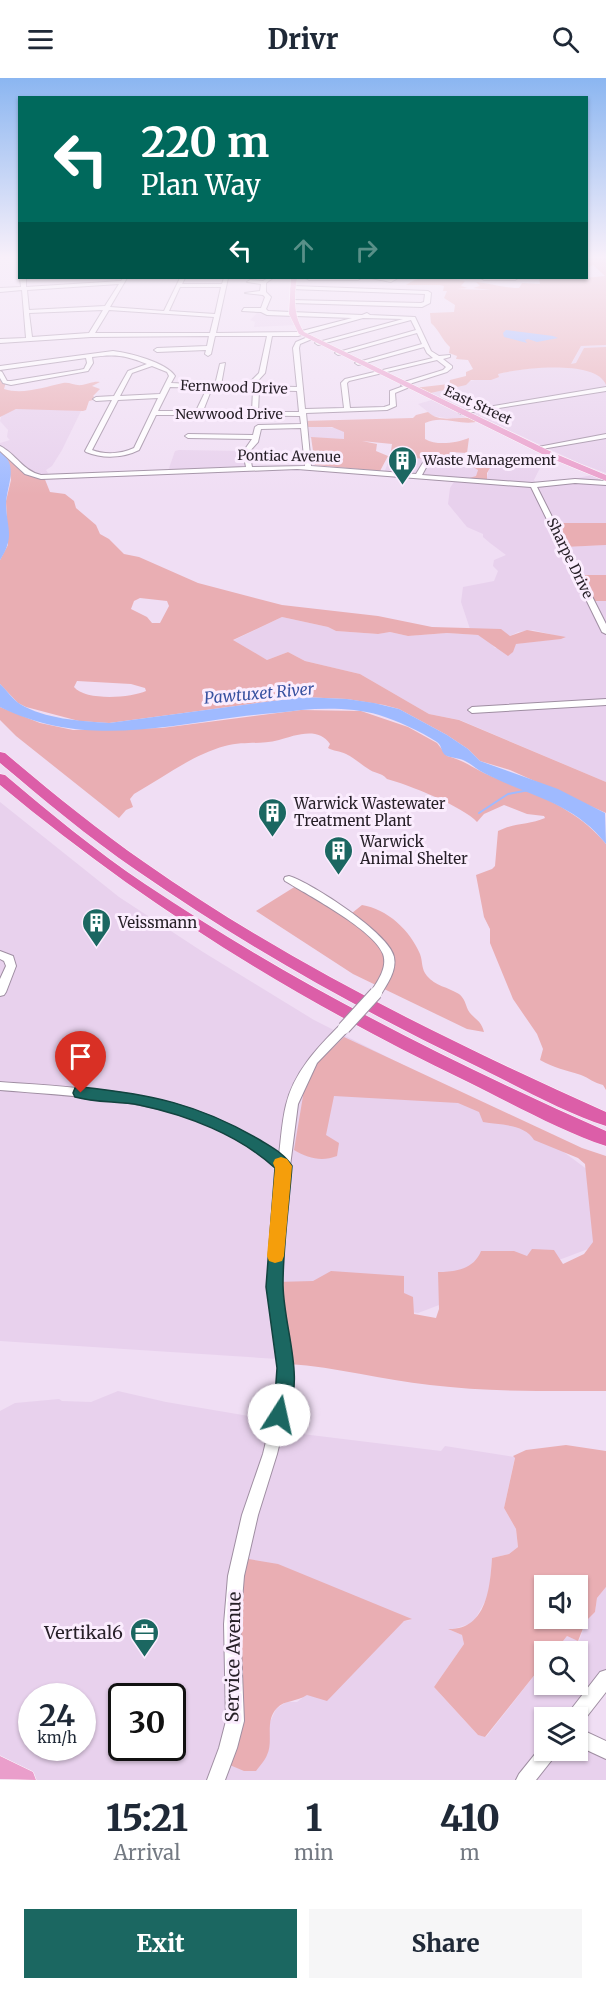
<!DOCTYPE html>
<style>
body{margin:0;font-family:Merriweather,serif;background:#f6f6f7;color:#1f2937;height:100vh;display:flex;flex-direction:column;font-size:22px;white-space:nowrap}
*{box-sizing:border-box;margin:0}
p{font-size:20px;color:#747a83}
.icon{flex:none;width:33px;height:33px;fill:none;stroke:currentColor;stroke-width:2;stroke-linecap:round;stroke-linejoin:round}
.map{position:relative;height:1702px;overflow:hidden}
.details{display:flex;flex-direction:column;background:#fff;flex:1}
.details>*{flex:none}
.banner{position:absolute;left:18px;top:18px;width:570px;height:183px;border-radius:0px;box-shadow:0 2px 4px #0004;background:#00695c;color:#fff;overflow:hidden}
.tools{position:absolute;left:534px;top:1497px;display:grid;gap:12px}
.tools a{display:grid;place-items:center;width:54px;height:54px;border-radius:0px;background:#fff;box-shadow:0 2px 4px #0004;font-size:30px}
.speed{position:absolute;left:18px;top:1605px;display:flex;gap:12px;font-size:30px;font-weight:700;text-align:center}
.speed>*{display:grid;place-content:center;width:78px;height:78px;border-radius:50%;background:#fff;box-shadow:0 2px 4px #0004;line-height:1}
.speed small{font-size:15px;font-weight:400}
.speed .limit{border:3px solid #111;border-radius:9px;background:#fff;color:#111}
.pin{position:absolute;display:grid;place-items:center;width:51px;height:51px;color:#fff;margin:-62px -26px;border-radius:50% 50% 50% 0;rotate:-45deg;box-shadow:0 0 6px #0007}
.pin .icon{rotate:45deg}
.me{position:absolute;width:66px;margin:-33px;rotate:10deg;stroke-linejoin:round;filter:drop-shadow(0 0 4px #0008)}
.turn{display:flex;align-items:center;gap:21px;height:126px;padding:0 24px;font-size:27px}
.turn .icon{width:78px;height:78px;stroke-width:2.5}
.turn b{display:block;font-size:42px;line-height:51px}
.lanes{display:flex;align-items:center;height:57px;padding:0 24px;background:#0003;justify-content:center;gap:30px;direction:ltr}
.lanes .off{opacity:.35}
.eta{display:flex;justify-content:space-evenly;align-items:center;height:102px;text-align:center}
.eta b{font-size:36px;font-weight:800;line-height:42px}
.primary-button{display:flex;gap:12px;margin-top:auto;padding:12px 24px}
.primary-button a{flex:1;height:69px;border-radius:0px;background:#1b6761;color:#fff;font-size:24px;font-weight:800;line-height:69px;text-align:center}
.primary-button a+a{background:#f6f6f7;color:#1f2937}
header{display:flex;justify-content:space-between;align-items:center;height:78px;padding:0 24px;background:#fff;font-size:27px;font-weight:800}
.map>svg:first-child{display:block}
.built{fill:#e8d1ed;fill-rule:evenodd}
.green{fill:#e9aeb3;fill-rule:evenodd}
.water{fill:#9fbaff}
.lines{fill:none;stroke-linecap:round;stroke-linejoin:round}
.stream{stroke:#9fbaff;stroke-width:2}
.minor-casing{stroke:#9f8ea2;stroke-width:2}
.major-casing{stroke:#fff;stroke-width:1}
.highway-casing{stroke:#fff;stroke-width:1}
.minor{fill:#fff;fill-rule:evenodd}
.major{fill:#ea9ecb;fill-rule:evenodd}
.highway{fill:#dc5ea8;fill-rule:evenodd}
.minor-bridge-casing{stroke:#9f8ea2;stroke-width:14;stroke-linecap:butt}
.minor-bridge{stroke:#fff;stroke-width:12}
.route{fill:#1b6761;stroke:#12433f;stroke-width:1.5}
.slow{fill:#f59e0b}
.labels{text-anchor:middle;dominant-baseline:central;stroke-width:6;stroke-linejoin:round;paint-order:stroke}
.far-street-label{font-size:14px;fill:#261f27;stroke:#fbedfe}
.far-poi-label{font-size:14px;fill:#261f27;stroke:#fbedfe;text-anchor:start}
.poi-label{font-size:15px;fill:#261f27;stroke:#fbedfe;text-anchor:start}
.water-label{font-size:16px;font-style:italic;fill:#3751a0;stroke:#fbedfe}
.near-poi-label{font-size:18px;fill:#261f27;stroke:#fbedfe;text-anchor:end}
.near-street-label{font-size:18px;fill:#261f27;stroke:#fbedfe}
</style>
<header><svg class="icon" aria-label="menu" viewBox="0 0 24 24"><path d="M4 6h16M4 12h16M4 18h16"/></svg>Drivr<svg class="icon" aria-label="search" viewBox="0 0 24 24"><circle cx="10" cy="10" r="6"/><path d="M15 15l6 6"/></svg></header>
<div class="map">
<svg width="606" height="1702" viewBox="0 0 606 1702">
<rect width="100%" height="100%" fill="#f0def4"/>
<!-- built -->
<g class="built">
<path d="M257,235L293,236L297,247L254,249L255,244L250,242Z"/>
<path d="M606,267V395L579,385L427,314L511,293L572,285L581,268Z"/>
<path d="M435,321L469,338L453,341L433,338L418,326Z"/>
<path d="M36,330L81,333L62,372L52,388L46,392L48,395L45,399H37L0,370V365L10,362L7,359L8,352L0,343L2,336L16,331Z"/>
<path d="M306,348L340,350L344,354V361L305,360Z"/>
<path d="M179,372L244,373L247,390L168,393L175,373Z"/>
<path d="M403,378L453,382L462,384L461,388H471L478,392L476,398L466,402L487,399L490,387L504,384L508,387L540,390L534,402L537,406L565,403L596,396L606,400V445H554L565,469L606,467V497H589L606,523V704L460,642L429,636L360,596L305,583L288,574L267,582L232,563L282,539L328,549L336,553L377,556L390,554L408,558L447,555L478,557L489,563L495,570L513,571L515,566L566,560L533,552L518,554L510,558L492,551H470L461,524L463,509L494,503L498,493L493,488L494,482L506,477L490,465L483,459V456L467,449L448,426L450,410L455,402L384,395L390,379Z"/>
<path d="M0,724L119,819L203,874L314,942L538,1055L588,1092L596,1168L418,1235L304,1221L309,1283L0,1263Z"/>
<path d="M118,1313L166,1324L278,1343V1353L441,1373L445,1368L515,1379L504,1430L516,1451L518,1469L509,1476L492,1480L489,1516L473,1545L450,1552L462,1557L464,1566L434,1609L478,1657L486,1659L544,1585V1606H578V1574L555,1573L567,1558L579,1563L586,1543L595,1534L597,1520L606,1509V1601L576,1639L544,1640V1672H578V1660L606,1672V1702H0V1333L15,1325L59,1321L62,1323L91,1324ZM278,1487L411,1542L404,1543L297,1624H286L276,1631L270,1644ZM32,1618H82V1670H32ZM122,1618H172V1670H122Z"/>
</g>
<!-- green -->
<g class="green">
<path d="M586,179H606V267L581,268L571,286L576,285L584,270L606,269V307C597,281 520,290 498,296L499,299L491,302H471L466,307L426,316L414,310L449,306L450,302L466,298V294L473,291L468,282L456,281L457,278L449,275L450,269C442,262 440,253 431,245L430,235L454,234L455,227L444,220L447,213H443L444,208L440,207H406C423,194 444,200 465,203L461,208L468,210L456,211L491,212L473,210L480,208L476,204C488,205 510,211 519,210L522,205L540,206L539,200H585L605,198L593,187L587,190Z"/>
<path d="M0,295L6,304L4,311C23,317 44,309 63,305C70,304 75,308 82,307C89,306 93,303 100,304L92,308L100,311L93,318L97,321L89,323L86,332L83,333L16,331L0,339Z"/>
<path d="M428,334C443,348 462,334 480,343C460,349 444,336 425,345V361C437,368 456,365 469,360L467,375L450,374L449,376L475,384L493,385L487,395V405L463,402L476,398L478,392L471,388H461V384L453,382L390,379L392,366L362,363L377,366L376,373L388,378L380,393L315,387L311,359L344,361V354L332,349H304L303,343L413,340L416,337Z"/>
<path d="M0,370L17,389L44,399L50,414L65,416L74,423L76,430L96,447L100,456L109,461L124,476L139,479L198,505L282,527L378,538L432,549L501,551L510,558L527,552L566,559L561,561L516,566L513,574L508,578L478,557L447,555L408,558L390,554L378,556L336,553L328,549L282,539L233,562L267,582L288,574L305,583L360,596L429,636L459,642L606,704V735L510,692L480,683L468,671L447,657L399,631L384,627L347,621L302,619L109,645L79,643L26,629L18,625L0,606V482L8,467L6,423L11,402L7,380ZM140,520L167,523L169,528L160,545H152L147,539L131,531L134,523ZM77,603L131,606L145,610L146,613C131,620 85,623 74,609Z"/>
<path d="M554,445H606V467L565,469Z"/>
<path d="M580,497H606V523H591Z"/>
<path d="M0,629L40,645L73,652L162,650L301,632L361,633L408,649L437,665L447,678C463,682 470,688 484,695C496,701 510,705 523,710C554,724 584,739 606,766V1012L603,1007C594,1005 589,1000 581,997C566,992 554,990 540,982L543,971L537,956L513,921L490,865V851L484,839L476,797L492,791L495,788L498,753C513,745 529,747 545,740L544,738L527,736L504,727L484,736L477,744C464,729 407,706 387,701C381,694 376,696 370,692C362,687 354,680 346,676C340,673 333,673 328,670L330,666C318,648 294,658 279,662C259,667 244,663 225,668C192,677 164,699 134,716L130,721L133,729L126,732L119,740L16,658L0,642Z"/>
<path d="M296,808L347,839L362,827C387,831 410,852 420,876C423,884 421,891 427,898C435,908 448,909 459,916C465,921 465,925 468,932C473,941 481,941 484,954L467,951L353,896L256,833Z"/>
<path d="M344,959L582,1070L606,1078V1313C547,1313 489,1314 430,1307C383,1302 336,1289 289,1286L276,1204L313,1203L331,1193L404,1198V1215L413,1219L414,1236L436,1240L439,1231L438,1194C456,1194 474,1191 481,1173H514L527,1178L532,1171L554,1172L563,1186L584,1176L593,1164L585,1086L578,1080L534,1062C525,1046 500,1047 483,1044L479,1034L458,1025L334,1018L326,1057L339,1065L337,1078C321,1084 308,1080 294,1072L306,1000L316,986Z"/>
<path d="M566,1367L606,1373V1509L597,1520L595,1534L586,1543L578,1563L567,1558L555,1573L544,1574V1585L485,1659L478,1657L434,1609L464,1566L462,1557L448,1551C487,1552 490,1509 492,1480L509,1476L518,1469L516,1451L504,1430L515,1380L513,1378L526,1372ZM544,1508H578V1540H544Z"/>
<path d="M243,1480L278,1486L412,1541L404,1543L327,1623L307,1617C297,1624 284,1622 277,1630C264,1643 274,1663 267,1677C265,1682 260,1688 256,1693H244L225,1685L233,1545Z"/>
</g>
<!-- water -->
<g class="water">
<path d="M506,252L553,258L558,260L537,264L528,261L525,262L527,265L504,259L503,255Z"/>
<path d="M0,373C20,388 6,408 6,427C7,451 15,459 0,482Z"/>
<path d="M0,606C7,612 12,621 20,626C45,641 80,643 109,645L302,619L347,621L374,625L399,631L447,657L468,671L480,683L558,711L605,735L606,766C574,724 528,718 484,695C477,692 472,686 465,683C460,680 453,680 447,678C440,675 443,668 437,664C420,653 398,643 379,637C354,630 327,630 301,632C280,635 259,636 237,639C154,650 80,668 0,629Z"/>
</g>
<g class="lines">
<!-- stream -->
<path class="stream" d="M479,735L508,716L529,712"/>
<defs>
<g id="minor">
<path d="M20,200H26V209L121,203L123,200H127L110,229L164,233L180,200H185L182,206H222L224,200H228L216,255L298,254L352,240L267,237L261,234L242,233L244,230H261L265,219L263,217L245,215L260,213L261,206L247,204L250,202L263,203L268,200H273L266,205V214L271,219L266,231L268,233L362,237L367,235L370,237L415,239L431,273L439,278L450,277V279L443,281L452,288V290L447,294L403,308L401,307V305L443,292L446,289L437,282L349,303L347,305L350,330L384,329L390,327V313L409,306L412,308L395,315L396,328L387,332L306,335L311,388L416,396L424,383L426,382L429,384L422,397L532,405L575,401L606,403V407L575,405L537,409L606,546V556L602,554L531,409L297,391L41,401L25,396L0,373V368C16,376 23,393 41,397L246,389L243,374L252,361L188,360L185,358L188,356L253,357L255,349L258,347L301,346L300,338L201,337L198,339L195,337H156L139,372C123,380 103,381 86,374L85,373L112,322L96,323L93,321L96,319L114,318L128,293L147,286C125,277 115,276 92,279L93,285L88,293L11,307L3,305L0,300V293L2,294L7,303H11L79,292L84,291L87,285L86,280L0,292V288L113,273C129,275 166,284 175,298L171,305L215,307L220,286L225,285L221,307L246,308L259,295L267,258H215L211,276L208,278L205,276L206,272L157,274L154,272L157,270L207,268L209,258L91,259L0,265V261L26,260L22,212L0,214V210L21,209ZM119,206L105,228L29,232L27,212ZM180,209H221L215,236L169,233ZM103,232L89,255L32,259L29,235ZM109,232L214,239L210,255H95ZM363,240L403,241L315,265L318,267L411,242L416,252L335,275L338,277L417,255L422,266L355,285L358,287L424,269L427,275L433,280L345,301L341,305L344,330L305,331L299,270L300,266L312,261L313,260L310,258L296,264L293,270L297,309L253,308L265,295L272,258H298ZM152,288L167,294L169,298L160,316L120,318L132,295ZM170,309L207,310L196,333H158ZM212,310L253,311L252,334L203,333ZM259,312L297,313L299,334H258ZM158,320L134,370C121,376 105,377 92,372L118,322ZM301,350L305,388L252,389L249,374L258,364L261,351Z"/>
<path d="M306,200H361L358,202H309Z"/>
<path d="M371,200H398L391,204Z"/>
<path d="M481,200H518L515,202H484Z"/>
<path d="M293,208L428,213L431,215L430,225L422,229L292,225L290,222L421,225L424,224L425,216L291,211Z"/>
<path d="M606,309V313L461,336L458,334Z"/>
<path d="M606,356V360L536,372L533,370Z"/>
<path d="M606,621V627L472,635L468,632L472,629Z"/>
<path d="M289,798C312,805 390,856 394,879C397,893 387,906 380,918H372L370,915C377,904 388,890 383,876C374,852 308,817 285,803L284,801L285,799Z"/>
<path d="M0,873L13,878L16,888L6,914L4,917L0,918V901L6,888L4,883L0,881Z"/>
<path d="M344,946L348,947L350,950L348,953L317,985L298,1026L290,1088L281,1209L293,1289L291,1318L277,1376L258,1437L244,1498L240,1546L244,1643L237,1670L225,1702H207L219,1670L226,1643L224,1546L228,1498L242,1437L263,1376L277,1318L279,1289L267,1209L278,1090C258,1075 239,1061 216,1050C149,1020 72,1018 0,1012V1004C100,1011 196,1015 279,1077C281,1061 282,1043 286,1027C294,994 317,970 340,947Z"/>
<path d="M606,1592V1614L581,1646L578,1648V1640H567L569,1634L600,1594Z"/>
<path d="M578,1650L606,1663V1681L578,1668Z"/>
<path d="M544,1665V1672H557L555,1678L536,1702H516L519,1696Z"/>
</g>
<g id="major">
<path d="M291,200H297C294,218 293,238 304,254L556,376L606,397V403L550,380L299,256L289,236Z"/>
<path d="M0,1678L33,1694L36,1702L0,1701Z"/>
</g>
<g id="highway">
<path d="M0,674L5,675C50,713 95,750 144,784C288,885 446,962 606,1034V1048C562,1034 512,1005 470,985C354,929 241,865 136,792C88,759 44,722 0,685Z"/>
<path d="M0,696L5,697C50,735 96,773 145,806C291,904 446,982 606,1053V1068C561,1053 509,1024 466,1003C296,921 145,828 0,707Z"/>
</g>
</defs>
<!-- minor casing -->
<use href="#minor" class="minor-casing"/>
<!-- major casing -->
<use href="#major" class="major-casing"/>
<!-- highway casing -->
<use href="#highway" class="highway-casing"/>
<!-- minor -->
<use href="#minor" class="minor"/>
<!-- major -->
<use href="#major" class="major"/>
<!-- highway -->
<use href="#highway" class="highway"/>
<defs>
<path id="minor-bridge" d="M344,950L376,915"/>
</defs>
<!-- minor-bridge casing -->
<use href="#minor-bridge" class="minor-bridge-casing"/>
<!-- minor-bridge -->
<use href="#minor-bridge" class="minor-bridge"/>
</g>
<!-- sky -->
<linearGradient id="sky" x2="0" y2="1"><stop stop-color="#8bb6f1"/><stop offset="0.43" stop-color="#f8f0fa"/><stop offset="1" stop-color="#f8f0fa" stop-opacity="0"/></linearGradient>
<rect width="606" height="417" fill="url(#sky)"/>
<!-- route -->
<path class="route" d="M81,1009C150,1016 199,1026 260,1062C271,1069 285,1076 292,1088C289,1127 283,1168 283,1207C284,1253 306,1298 286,1344L279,1346L273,1344L270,1337L275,1318L277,1290L266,1209L275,1090C239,1057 187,1037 139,1027C118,1023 96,1025 75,1019L73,1015L75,1010Z"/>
<!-- slow -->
<path class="slow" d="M281,1079L287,1081L292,1088L284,1178L282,1183L275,1185L269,1183L267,1178L275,1090L273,1085L275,1081Z"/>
<!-- icons -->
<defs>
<symbol id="building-pin" viewBox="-11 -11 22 30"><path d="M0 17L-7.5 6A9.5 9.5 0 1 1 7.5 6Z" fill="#1b6761" stroke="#fbedfe"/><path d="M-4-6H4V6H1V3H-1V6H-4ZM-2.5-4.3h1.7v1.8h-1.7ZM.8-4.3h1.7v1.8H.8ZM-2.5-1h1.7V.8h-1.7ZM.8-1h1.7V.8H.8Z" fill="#fff"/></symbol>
<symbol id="office-pin" viewBox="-11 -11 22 30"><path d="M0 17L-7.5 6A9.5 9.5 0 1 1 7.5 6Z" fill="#1b6761" stroke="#fbedfe"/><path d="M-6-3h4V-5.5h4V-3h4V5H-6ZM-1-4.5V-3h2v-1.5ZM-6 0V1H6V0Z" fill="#fff"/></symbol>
</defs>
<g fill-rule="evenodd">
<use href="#building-pin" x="386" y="366" width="33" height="45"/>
<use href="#building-pin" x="256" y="718" width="33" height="45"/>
<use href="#building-pin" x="322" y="756" width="33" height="45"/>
<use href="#building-pin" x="80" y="828" width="33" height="45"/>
<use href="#office-pin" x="128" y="1538" width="33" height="45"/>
</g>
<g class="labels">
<!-- far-street labels -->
<g class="far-street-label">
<text transform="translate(234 309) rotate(2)">Fernwood Drive</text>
<text transform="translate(478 327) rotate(25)">East Street</text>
<text x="229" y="336">Newwood Drive</text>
<text transform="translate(289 378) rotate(1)">Pontiac Avenue</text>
<text transform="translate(570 480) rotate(64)">Sharpe Drive</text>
</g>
<!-- far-poi labels -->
<g class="far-poi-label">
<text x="423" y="382">Waste Management</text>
</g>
<!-- poi labels -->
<g class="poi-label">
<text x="294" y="725">Warwick Wastewater<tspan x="294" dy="17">Treatment Plant</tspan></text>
<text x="360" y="763">Warwick<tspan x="360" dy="17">Animal Shelter</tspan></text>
<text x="118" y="844">Veissmann</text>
</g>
<!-- water labels -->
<g class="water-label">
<text transform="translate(259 615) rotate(-5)">Pawtuxet River</text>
</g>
<!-- near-poi labels -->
<g class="near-poi-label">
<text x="123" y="1554">Vertikal6</text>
</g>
<!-- near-street labels -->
<g class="near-street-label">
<text transform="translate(233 1579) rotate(-89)">Service Avenue</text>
</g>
</g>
</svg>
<div class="tools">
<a><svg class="icon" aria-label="sound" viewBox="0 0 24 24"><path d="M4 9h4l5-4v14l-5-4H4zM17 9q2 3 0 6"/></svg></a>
<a><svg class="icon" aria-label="search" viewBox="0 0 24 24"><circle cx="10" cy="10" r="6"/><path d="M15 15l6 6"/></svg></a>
<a><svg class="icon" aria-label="layers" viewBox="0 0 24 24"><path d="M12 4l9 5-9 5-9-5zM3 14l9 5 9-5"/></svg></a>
</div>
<div class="speed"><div>24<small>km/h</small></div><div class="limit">30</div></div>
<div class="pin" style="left:81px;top:1015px;background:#d93025"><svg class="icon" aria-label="arrive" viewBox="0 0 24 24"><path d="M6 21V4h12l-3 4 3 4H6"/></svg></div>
<svg class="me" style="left:279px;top:1337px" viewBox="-20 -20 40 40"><circle r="19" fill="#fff"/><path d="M0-13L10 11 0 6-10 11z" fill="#1b6761"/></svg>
<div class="banner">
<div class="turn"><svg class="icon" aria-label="left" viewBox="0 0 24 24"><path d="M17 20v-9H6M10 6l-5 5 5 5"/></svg><div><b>220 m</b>Plan Way</div></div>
<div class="lanes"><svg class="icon" aria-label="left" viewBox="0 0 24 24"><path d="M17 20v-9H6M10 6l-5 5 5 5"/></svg><svg class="icon off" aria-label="ahead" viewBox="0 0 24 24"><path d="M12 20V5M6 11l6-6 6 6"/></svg><svg class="icon off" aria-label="right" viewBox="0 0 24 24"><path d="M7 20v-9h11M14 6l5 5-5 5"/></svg></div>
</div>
</div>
<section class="details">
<div class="eta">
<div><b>15:21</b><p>Arrival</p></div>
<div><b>1</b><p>min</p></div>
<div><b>410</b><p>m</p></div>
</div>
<div class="primary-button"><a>Exit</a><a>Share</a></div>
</section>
